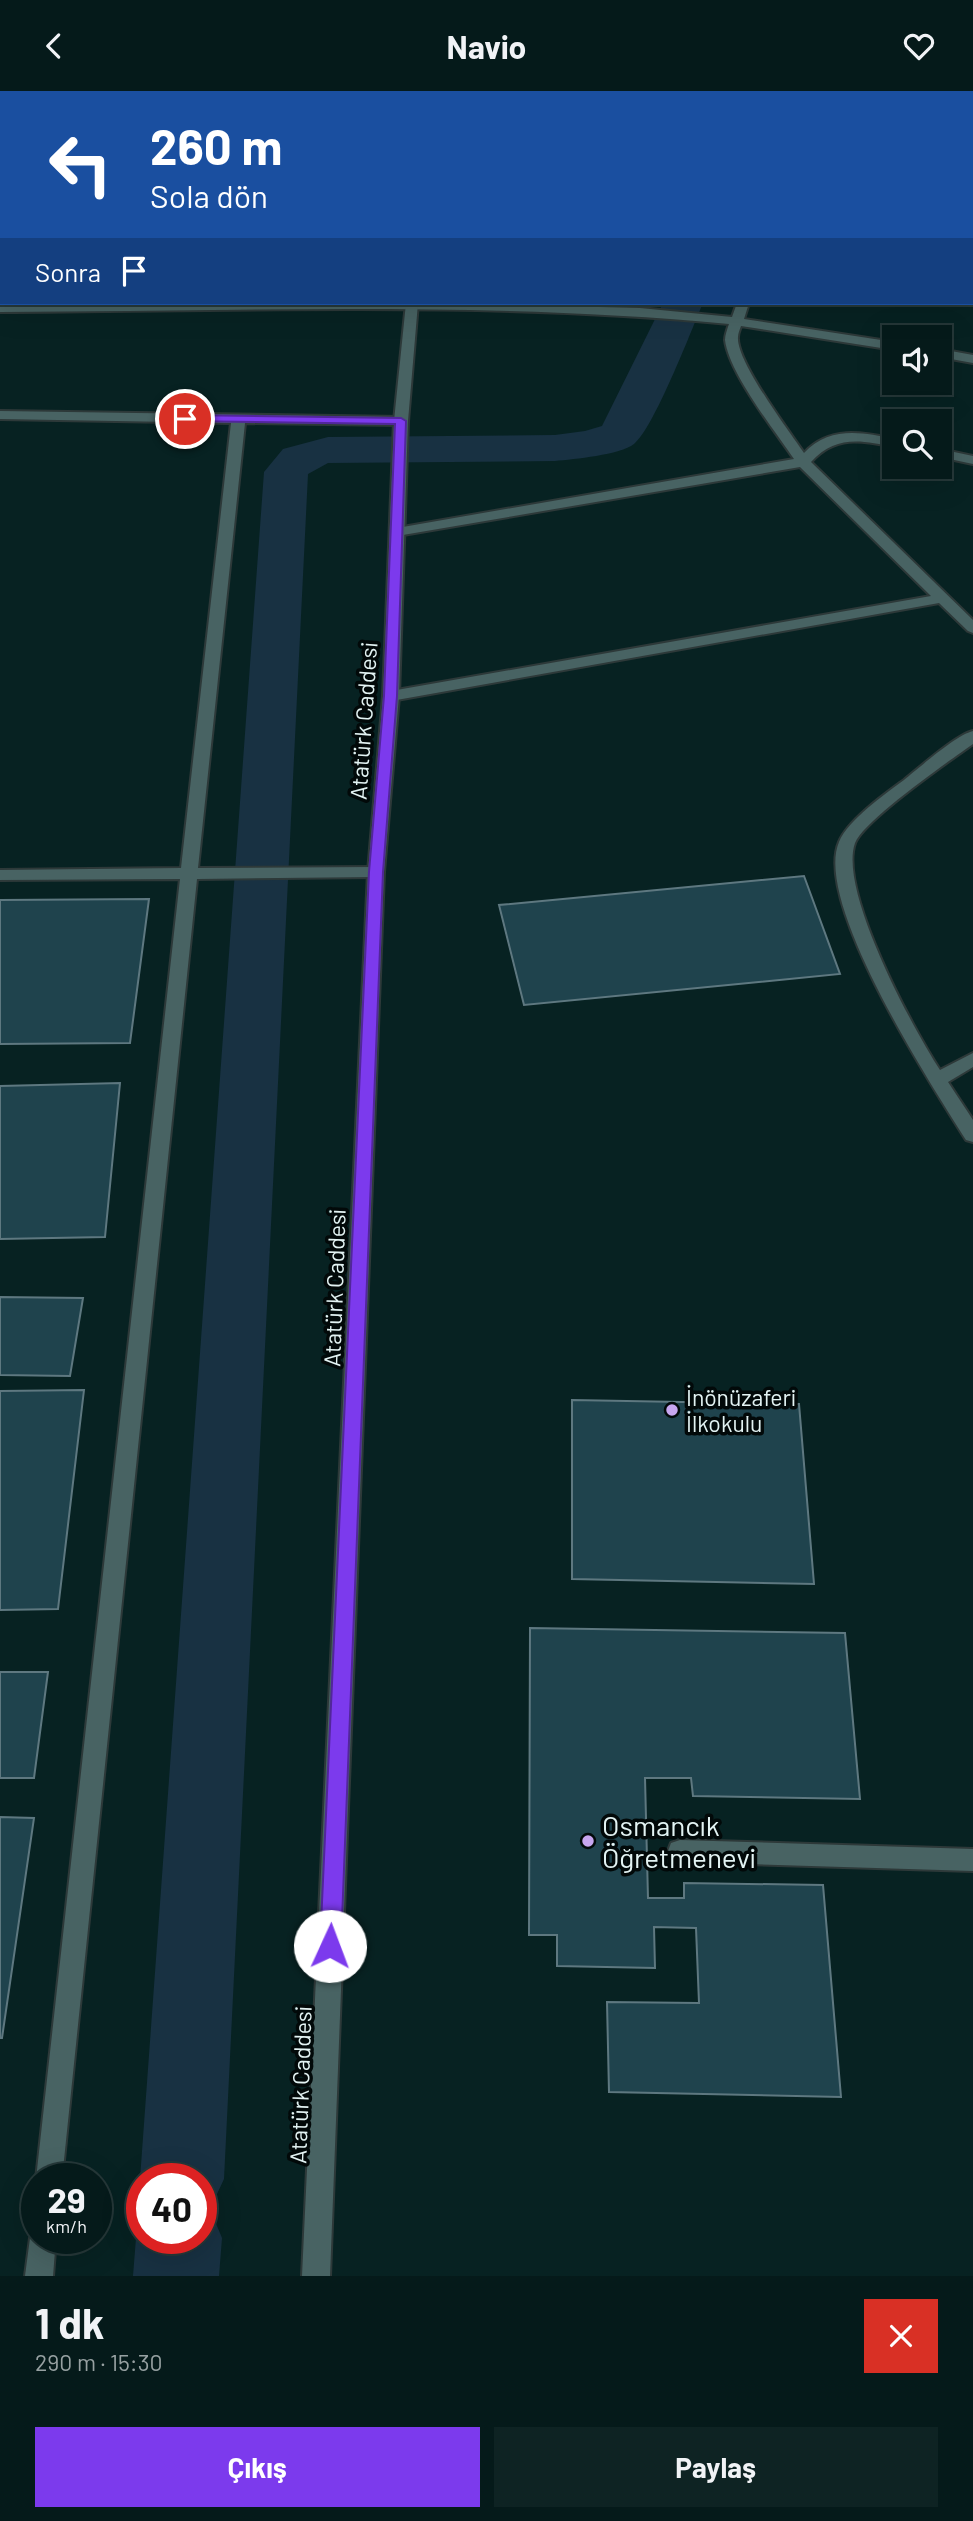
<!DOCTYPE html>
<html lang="tr">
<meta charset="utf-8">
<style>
body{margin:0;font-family:Barlow,sans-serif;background:#0e2323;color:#f1f3f6;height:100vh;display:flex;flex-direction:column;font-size:26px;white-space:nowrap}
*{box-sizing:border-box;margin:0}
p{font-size:23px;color:#97a1a2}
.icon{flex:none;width:38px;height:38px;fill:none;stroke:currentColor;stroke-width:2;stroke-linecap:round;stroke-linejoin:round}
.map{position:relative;height:2185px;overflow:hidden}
.panel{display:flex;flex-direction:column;background:#051a1a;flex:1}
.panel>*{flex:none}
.hud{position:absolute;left:0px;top:0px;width:973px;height:214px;box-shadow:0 7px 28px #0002,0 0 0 2px #263839;background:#1a4fa0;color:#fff;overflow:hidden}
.buttons{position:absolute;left:882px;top:234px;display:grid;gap:14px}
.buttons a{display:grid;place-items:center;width:70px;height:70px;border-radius:0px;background:#051a1a;box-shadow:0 7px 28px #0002,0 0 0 2px #263839;font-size:35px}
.speed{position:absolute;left:21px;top:2072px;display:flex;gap:14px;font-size:35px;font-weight:700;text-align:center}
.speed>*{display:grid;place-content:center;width:91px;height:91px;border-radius:50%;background:#051a1a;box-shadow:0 7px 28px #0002,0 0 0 2px #263839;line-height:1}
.speed small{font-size:18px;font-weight:400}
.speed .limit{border:10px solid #d22;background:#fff;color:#111}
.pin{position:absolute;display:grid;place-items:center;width:60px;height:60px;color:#fff;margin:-30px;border:4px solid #fff;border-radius:50%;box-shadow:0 2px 7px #0007}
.me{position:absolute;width:77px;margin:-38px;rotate:2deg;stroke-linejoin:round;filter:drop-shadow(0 0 5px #0008)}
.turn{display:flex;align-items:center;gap:24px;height:147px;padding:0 35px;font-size:32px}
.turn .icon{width:91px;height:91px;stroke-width:2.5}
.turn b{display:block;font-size:49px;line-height:60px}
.then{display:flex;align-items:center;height:66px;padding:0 35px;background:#0003;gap:14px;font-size:26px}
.round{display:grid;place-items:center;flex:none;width:74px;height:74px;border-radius:0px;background:#0e2323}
.headline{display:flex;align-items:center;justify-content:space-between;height:119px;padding:0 35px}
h1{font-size:42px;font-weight:700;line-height:52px}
.action{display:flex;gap:14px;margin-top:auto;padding:14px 35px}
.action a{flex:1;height:80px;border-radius:0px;background:#7c3aed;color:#fff;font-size:28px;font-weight:700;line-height:80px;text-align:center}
.action a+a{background:#0e2323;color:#f1f3f6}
header{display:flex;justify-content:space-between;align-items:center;height:91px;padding:0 35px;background:#051a1a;font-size:32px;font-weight:700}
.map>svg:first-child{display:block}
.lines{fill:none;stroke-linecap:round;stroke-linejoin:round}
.canal{fill:#183142;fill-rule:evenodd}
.building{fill:#1f434d;stroke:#5e7880;stroke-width:2}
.service-casing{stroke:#2d3939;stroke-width:4}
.minor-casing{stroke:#2d3939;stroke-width:4}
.tertiary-casing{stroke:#2d3939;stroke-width:4}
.service{fill:#486363;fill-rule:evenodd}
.minor{fill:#486363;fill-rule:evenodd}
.tertiary{fill:#486363;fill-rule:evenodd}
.route{fill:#7c3aed;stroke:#51269a;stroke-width:2}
.poi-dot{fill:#c7a6ef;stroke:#020909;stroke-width:2.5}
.labels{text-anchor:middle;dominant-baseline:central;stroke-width:7;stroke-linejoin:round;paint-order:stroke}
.street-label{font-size:23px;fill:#e3f3f3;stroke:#020909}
.poi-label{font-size:23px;fill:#e3f3f3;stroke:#020909;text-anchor:start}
.near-poi-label{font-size:28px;fill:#e3f3f3;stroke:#020909;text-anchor:start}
</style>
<header><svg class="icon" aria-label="back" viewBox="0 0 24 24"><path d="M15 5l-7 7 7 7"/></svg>Navio<svg class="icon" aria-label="heart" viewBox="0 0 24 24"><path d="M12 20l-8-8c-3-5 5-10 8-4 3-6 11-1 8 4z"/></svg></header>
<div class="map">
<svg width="973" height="2185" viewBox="0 0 973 2185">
<rect width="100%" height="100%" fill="#072222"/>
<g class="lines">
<!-- canal -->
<g class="canal">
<rect x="769" y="0" width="36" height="2"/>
<path d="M663,212H703C691,240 654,337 634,353C620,364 574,368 555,370L328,372L308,383L224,2088L210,2118L222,2147L219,2185H133L136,2147L142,2134V2147H201V2088H142V2092L140,2088L264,381L283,358L328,346L555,344L585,340L602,335Z"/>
</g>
</g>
<!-- building -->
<g class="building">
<path d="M804,785L840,883L524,914L499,814Z"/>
<path d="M149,808L130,952L0,953V809Z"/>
<path d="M120,992L105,1146L0,1148V995Z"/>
<path d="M0,1206L83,1207L70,1285L0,1284Z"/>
<path d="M84,1299L58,1518L0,1519V1300Z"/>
<path d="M572,1309L799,1313L814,1493L572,1488Z"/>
<path d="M530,1537L845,1542L860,1708L693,1705L691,1687H645L648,1807H684V1792L823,1794L841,2006L609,2001L607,1911L699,1912L696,1837L654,1836L655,1877L557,1875V1844H529Z"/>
<path d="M0,1581H48L34,1687H0Z"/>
<path d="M0,1726L34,1727L2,1947H0Z"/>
</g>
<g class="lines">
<defs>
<path id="service" d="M680,1749L973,1758V1780L680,1771L671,1768L668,1760L671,1752Z"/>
<g id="minor">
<path d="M833,0H845L832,2Z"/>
<path d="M971,128L973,129V137L971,136Z"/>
<path d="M435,212L640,217L732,226L737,212H749L744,228L894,251V259L741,235C740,238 738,242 738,246C736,270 789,340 804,362C829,335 862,341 894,348V356C861,349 835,344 811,371L973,529V542L968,540L939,512L391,610L385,608L383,605L391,600L931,505L800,376L397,445L390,441L397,437L794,368C775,340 729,282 725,249C725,244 727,239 729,233C487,210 243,220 0,221V213Z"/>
<path d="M940,258L973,264V272L940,266Z"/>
<path d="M0,320L401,326L408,330L401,334L245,332L198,777L376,776L384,781L376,786L197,788L62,2088H37V2090L36,2088L180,788L0,789V779L181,777L231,332L0,328Z"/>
<path d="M940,358L973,365V373L940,366Z"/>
<path d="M973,640V653C949,670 864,729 855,752C838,799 913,938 940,979L973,962V976L948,991L973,1029V1051L966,1049C932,995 813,812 839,751C848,729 885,703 904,689C919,677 956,644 973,640Z"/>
<path d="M37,2136V2147H56L53,2185H25L30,2147Z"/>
</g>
<g id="tertiary">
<rect x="467" y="0" width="12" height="2"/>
<path d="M406,212H418L408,330L399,605L384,781L330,2185H302L368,781L383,605L394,330Z"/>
</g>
</defs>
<!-- service casing -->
<use href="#service" class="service-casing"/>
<!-- minor casing -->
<use href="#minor" class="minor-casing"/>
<!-- tertiary casing -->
<use href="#tertiary" class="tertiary-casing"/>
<!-- service -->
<use href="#service" class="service"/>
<!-- minor -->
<use href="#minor" class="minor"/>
<!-- tertiary -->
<use href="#tertiary" class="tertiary"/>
</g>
<!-- route -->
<path class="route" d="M185,324L401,327L406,330L397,605L383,781L341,1855L338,1861L330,1864L323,1861L320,1855L369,781L384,605L395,333L181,330V325Z"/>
<!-- markers -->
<g class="poi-dot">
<circle cx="672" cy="1319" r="7"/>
<circle cx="588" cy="1750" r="7"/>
</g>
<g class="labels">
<!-- street labels -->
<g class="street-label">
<text transform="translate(363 630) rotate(-86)">Atatürk Caddesi</text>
<text transform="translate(334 1197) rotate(-88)">Atatürk Caddesi</text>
<text transform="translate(300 1994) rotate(-88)">Atatürk Caddesi</text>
</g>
<!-- poi labels -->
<g class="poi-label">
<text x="686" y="1306">İnönüzaferi<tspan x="686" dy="26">İlkokulu</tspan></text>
</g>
<!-- near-poi labels -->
<g class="near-poi-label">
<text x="602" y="1734">Osmancık<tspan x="602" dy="32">Öğretmenevi</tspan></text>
</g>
</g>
</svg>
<div class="buttons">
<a><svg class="icon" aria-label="sound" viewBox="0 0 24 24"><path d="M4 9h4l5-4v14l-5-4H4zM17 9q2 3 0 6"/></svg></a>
<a><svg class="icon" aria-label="search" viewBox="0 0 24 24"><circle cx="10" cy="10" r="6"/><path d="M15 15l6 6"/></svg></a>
</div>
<div class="speed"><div>29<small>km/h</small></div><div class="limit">40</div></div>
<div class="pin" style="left:185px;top:328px;background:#d93025"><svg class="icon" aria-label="arrive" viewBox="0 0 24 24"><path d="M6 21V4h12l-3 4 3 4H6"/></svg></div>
<svg class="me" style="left:330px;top:1855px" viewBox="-20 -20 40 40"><circle r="19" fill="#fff"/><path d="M0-13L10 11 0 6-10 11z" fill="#7c3aed"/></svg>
<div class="hud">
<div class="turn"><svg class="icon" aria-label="left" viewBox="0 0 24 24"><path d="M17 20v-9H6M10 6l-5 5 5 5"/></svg><div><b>260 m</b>Sola dön</div></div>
<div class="then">Sonra<svg class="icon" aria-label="arrive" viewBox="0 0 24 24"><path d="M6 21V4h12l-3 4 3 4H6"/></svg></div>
</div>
</div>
<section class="panel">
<div class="headline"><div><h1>1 dk</h1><p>290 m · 15:30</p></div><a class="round" style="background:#d93025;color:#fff"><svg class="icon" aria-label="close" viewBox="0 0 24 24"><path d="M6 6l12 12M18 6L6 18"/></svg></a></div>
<div class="action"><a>Çıkış</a><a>Paylaş</a></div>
</section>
